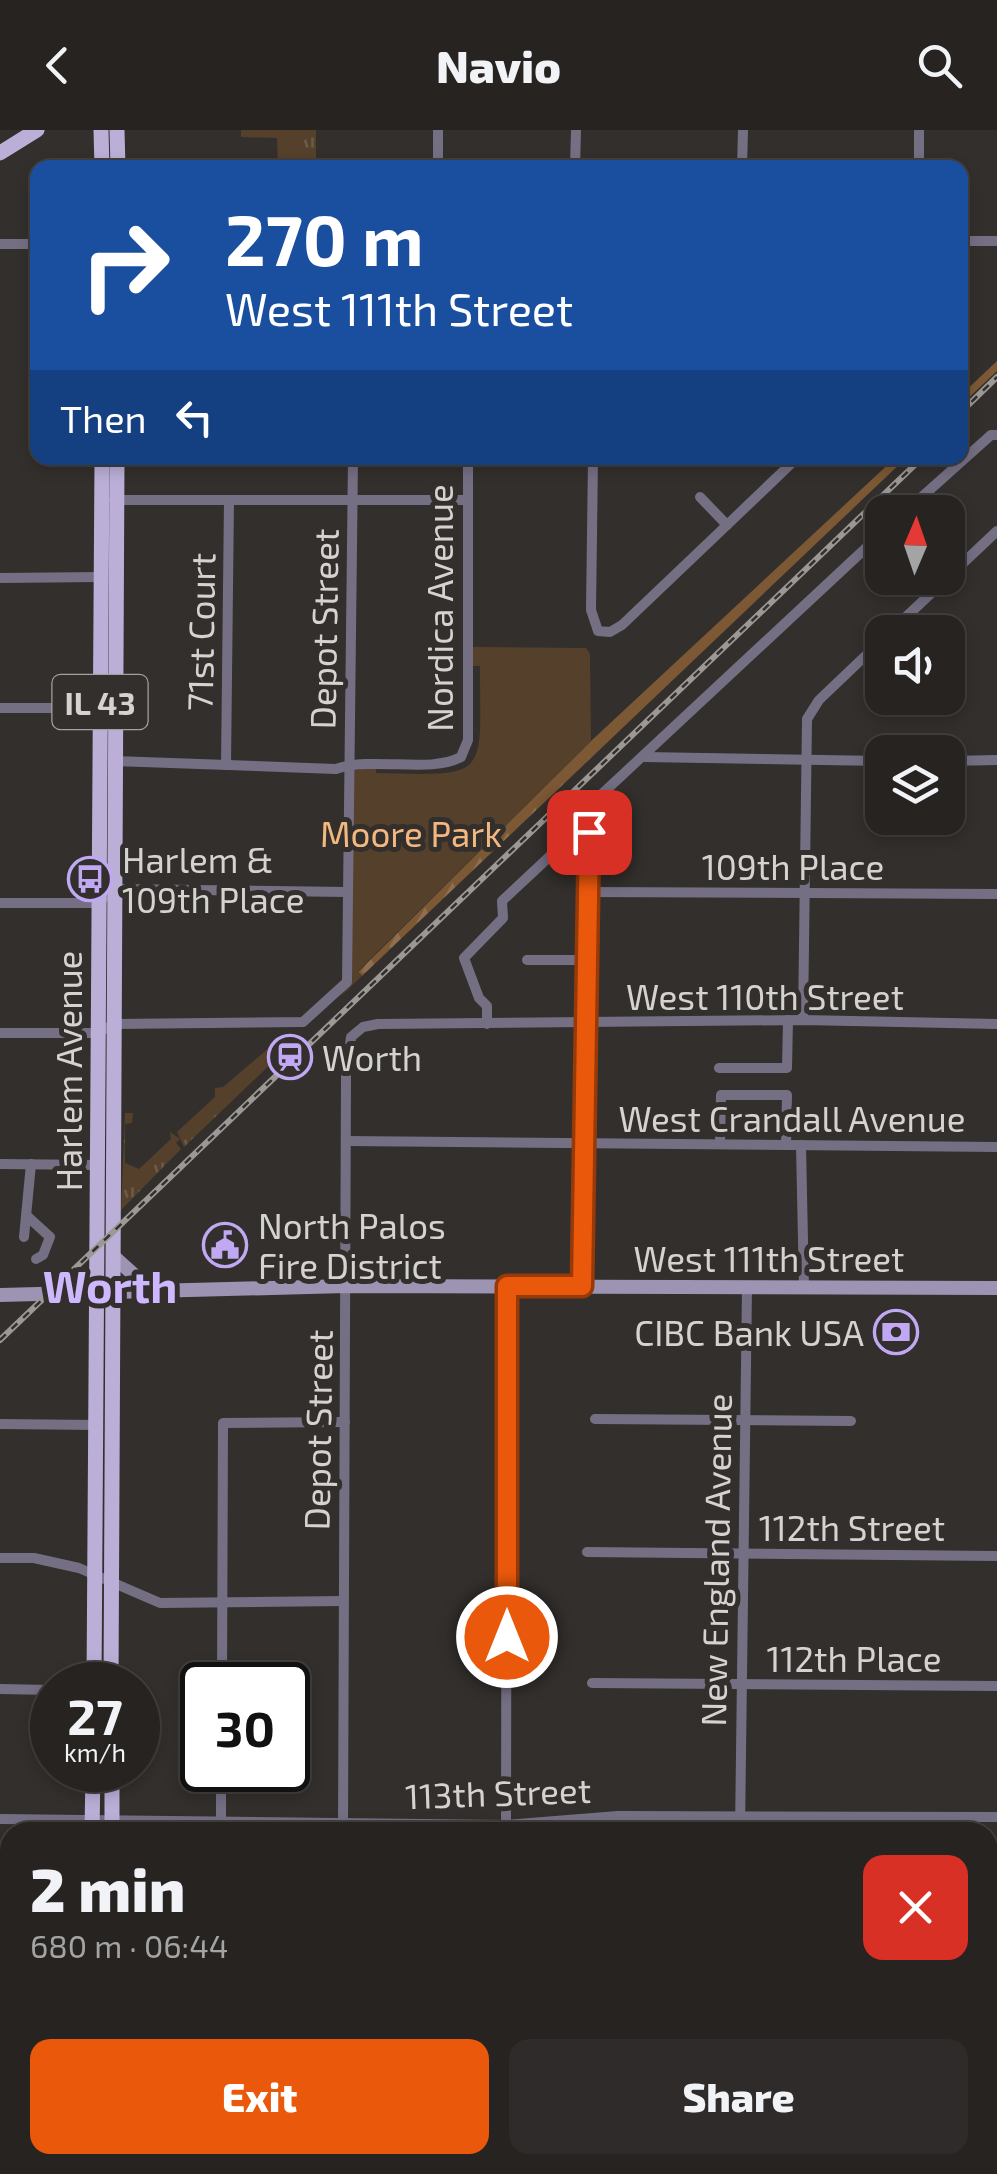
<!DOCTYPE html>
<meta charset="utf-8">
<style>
body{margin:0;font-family:"Exo 2",sans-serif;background:#2e2b2a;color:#f1f3f6;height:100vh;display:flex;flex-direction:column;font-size:38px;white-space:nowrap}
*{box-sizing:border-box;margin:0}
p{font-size:32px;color:#a4a4a5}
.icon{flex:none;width:55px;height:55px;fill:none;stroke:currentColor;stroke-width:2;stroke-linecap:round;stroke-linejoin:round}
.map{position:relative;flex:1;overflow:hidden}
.sheet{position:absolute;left:0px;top:1692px;width:998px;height:352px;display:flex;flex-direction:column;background:#262321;border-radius:30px 30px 0 0;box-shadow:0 5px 15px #0003,0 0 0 2px #42403f}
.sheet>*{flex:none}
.top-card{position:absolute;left:30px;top:30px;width:938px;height:305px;border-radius:20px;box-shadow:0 5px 15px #0003,0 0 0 2px #42403f;background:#1a4fa0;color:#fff;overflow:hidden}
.needle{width:65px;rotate:2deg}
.controls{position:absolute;left:865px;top:365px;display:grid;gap:20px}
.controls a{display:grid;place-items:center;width:100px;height:100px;border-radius:20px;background:#262321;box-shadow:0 5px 15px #0003,0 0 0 2px #42403f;font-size:50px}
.speed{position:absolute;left:30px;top:1532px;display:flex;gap:20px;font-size:50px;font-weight:700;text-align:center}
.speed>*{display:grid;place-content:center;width:130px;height:130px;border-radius:50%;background:#262321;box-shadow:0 5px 15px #0003,0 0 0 2px #42403f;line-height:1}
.speed small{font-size:25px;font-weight:400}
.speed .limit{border:5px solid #111;border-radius:15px;background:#fff;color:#111}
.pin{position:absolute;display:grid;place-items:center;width:85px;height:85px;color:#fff;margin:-42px;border-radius:20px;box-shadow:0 5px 15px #0006}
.me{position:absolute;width:110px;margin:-55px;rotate:0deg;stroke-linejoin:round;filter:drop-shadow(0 0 8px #0008)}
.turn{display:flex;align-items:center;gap:35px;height:210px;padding:0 30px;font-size:45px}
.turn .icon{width:130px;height:130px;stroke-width:2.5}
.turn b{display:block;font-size:70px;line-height:85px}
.then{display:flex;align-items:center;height:95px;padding:0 30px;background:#0003;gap:20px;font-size:38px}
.round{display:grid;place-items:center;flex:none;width:105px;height:105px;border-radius:20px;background:#2e2b2a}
.overview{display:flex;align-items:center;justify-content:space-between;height:170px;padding:0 30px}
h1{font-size:60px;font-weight:800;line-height:75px}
.cta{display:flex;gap:20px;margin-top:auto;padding:20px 30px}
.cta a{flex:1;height:115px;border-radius:20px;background:#ea580c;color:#fff;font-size:40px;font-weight:800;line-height:115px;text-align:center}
.cta a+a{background:#2e2b2a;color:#f1f3f6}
header{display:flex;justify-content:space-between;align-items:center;height:130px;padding:0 30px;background:#262321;font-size:45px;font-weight:800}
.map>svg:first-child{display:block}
.grass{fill:url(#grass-tufts)}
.forest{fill:url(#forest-firs)}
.park{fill:#55402b}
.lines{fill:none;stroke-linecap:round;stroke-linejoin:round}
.street{stroke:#756f84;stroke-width:10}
.secondary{stroke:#9d93b3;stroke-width:14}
.primary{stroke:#bbafd8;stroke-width:15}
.rail-casing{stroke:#9b9896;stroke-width:6}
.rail{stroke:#322f2c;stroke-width:2.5;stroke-dasharray:8;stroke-linecap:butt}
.route-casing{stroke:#983908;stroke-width:25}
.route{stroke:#ea580c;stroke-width:18}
.labels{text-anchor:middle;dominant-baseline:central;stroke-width:10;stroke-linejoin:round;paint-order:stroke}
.shield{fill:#322f2c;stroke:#a4a2a0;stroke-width:2.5}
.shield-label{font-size:32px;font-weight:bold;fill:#d5d3d1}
.street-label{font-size:35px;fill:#d5d3d1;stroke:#322f2c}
.park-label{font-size:35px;fill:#f3b87f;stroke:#322f2c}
.poi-label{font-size:35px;fill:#d5d3d1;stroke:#322f2c;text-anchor:start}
.district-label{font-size:45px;font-weight:bold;fill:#cdb7fd;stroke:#322f2c}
</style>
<header><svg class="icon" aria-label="back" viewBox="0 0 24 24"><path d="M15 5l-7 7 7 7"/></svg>Navio<svg class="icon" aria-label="search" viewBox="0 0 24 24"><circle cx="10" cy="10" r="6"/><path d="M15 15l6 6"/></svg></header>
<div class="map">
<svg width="997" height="2044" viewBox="0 0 997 2044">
<defs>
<pattern id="grass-tufts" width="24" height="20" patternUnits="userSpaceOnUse" patternTransform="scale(2.5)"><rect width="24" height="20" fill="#55402b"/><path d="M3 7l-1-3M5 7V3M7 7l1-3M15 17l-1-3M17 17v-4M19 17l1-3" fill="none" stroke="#6d5b49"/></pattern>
<pattern id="forest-firs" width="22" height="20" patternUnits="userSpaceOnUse" patternTransform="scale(2.5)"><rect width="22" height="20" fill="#7d5834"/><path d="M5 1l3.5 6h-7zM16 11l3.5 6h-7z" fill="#8f6f50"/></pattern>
</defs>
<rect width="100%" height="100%" fill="#322f2c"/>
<!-- grass -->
<g class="grass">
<path d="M241,0H316V37H278L277,8L241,7Z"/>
<path d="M277,911L274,924L277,928L184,1017L177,1002L215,967V958L223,957Z"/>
<path d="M125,983H133L132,993L125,994V1033L139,1039L171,1009L170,1002L180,1009L176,1013L181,1019L121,1080Z"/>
</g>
<!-- forest -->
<g class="forest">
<path d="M997,231V241L960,276V266Z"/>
<path d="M895,328H906L362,846L358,842L591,611Z"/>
</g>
<!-- park -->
<path class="park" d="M473,517L586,518L590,524L591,611L358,841L362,846L341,866L347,858L353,641L376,636V643C491,646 480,648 480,536H472Z"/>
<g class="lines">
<!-- street -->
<g class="street">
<path d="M438,0V38"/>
<path d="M575,38L576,0"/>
<path d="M742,38L743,0"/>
<path d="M919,38V0"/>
<path d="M960,111H997"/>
<path d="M0,114H38"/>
<path d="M593,328L591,480L598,501L610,502L622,495L727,395"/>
<path d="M700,367L727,395L797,328"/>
<path d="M114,370H468"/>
<path d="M905,382L991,305H997"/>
<path d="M0,448L101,447"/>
<path d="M890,502L997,401"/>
<path d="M0,578H104"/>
<path d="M644,627L882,631"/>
<path d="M114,631L336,639C374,626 430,644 461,627L468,610V328"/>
<path d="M948,631L997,630"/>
<path d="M226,635L229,370"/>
<path d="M588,762L997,764"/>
<path d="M0,773H98L114,759L347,762"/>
<path d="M527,830H587"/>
<path d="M803,890L807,589L819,570L882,510"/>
<path d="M487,894V876L479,868L464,828L503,788L502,771L564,713L589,702"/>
<path d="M0,903H98L114,894L303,892L347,852L353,328"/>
<path d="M719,938H787L788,890"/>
<path d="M346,1011L997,1017"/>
<path d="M720,1014L721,965H787L786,1015"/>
<path d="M801,1015L804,1158"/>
<path d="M0,1034L98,1035"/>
<path d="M27,1086L50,1107L43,1125L36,1129"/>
<path d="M24,1107L31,1034"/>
<path d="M582,1156L589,676L882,403"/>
<path d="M595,1289L851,1291"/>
<path d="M0,1294L97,1295"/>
<path d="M587,1422L997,1426"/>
<path d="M0,1428H34L79,1438L160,1473L343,1471"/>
<path d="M592,1553L997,1556"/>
<path d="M222,1555L223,1293L345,1292"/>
<path d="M0,1559L52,1560"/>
<path d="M0,1689L506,1695L618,1686L997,1687"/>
<path d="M221,1691V1640"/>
<path d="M506,1695L507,1156"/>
<path d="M343,1702L346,945L351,907L363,897L378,894L803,890L997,894"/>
<path d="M740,1702L747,1157"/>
<path d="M0,1821H10"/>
<path d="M988,1822H997"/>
<path d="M0,1952H10"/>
<path d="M988,1956H997"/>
<path d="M740,2035V2044"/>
<path d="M340,2044V2035"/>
</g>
<!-- secondary -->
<g class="secondary">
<path d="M113,1126L152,1161"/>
<path d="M0,1165L346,1156L997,1158"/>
</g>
<!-- primary -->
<g class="primary">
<path d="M101,0L102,38"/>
<path d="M117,0L118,38"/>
<path d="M0,23L37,0"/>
<path d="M94,1555L102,328"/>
<path d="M111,1555L117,328"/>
<path d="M112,1640V1702"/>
<path d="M92,1702L93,1640"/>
<path d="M91,2035L92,2044"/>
<path d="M108,2035V2044"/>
</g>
<defs>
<g id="rail">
<path d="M960,283L997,247"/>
<path d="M0,1210L922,328"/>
</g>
</defs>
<!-- rail casing -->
<use href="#rail" class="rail-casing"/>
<!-- rail -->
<use href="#rail" class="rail"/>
</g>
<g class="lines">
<defs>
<path id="route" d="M507,1507V1156H582L589,702"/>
</defs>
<!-- route casing -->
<use href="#route" class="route-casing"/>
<!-- route -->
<use href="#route" class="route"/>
</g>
<!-- icons -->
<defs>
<symbol id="bus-ring" viewBox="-11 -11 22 22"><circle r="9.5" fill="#322f2c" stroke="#c0a8f3" stroke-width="1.5"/><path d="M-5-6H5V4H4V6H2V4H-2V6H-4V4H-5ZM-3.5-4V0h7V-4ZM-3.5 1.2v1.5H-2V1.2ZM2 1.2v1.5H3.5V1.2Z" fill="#c0a8f3"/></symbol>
<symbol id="station-ring" viewBox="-11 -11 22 22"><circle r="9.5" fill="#322f2c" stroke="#c0a8f3" stroke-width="1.5"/><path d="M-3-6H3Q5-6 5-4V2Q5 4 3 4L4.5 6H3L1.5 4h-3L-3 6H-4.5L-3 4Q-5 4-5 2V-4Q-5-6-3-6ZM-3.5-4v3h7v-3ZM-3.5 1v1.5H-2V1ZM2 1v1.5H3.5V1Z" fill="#c0a8f3"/></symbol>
<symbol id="civic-ring" viewBox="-11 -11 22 22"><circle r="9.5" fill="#322f2c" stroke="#c0a8f3" stroke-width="1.5"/><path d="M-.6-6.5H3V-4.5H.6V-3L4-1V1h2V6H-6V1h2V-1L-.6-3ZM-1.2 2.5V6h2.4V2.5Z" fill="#c0a8f3"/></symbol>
<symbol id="bank-ring" viewBox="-11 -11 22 22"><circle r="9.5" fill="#322f2c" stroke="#c0a8f3" stroke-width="1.5"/><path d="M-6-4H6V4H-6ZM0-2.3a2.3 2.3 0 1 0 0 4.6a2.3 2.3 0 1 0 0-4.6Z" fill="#c0a8f3"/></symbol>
</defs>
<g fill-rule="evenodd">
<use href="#bus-ring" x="65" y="724" width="50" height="50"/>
<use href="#station-ring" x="265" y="902" width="50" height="50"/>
<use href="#civic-ring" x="200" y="1090" width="50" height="50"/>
<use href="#bank-ring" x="871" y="1177" width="50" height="50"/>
</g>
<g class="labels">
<!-- shield labels -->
<rect class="shield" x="52.5" y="545" width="95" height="54" rx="8"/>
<g class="shield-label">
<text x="100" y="572">IL 43</text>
</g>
<!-- street labels -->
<g class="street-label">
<text transform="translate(439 478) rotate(-90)">Nordica Avenue</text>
<text transform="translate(323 499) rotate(-89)">Depot Street</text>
<text transform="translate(200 502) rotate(-89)">71st Court</text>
<text x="793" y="736">109th Place</text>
<text x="765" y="866">West 110th Street</text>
<text transform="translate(68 941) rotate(-90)">Harlem Avenue</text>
<text x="792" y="988">West Crandall Avenue</text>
<text x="769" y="1128">West 111th Street</text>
<text transform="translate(317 1300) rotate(-89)">Depot Street</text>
<text x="852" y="1397">112th Street</text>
<text transform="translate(715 1430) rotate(-89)">New England Avenue</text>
<text x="854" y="1528">112th Place</text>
<text transform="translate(498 1662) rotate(-2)">113th Street</text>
</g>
<!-- park labels -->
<g class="park-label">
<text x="411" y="703">Moore Park</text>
</g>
<!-- poi labels -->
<g class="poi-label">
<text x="122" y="729">Harlem &amp;<tspan x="122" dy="40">109th Place</tspan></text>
<text x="322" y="927">Worth</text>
<text x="258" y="1095">North Palos<tspan x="258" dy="40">Fire District</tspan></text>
<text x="864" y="1202" text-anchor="end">CIBC Bank USA</text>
</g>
<!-- district labels -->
<g class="district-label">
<text x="110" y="1155">Worth</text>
</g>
</g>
</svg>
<div class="controls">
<a><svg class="needle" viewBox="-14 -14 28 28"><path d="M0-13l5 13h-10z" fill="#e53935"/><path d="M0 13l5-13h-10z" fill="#a4a4a5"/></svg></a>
<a><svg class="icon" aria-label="sound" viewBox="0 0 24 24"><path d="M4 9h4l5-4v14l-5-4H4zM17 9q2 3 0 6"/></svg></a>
<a><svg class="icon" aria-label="layers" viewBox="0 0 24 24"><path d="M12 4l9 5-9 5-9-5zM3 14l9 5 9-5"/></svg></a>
</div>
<div class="speed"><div>27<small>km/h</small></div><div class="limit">30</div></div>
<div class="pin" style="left:589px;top:702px;background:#d93025"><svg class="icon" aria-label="arrive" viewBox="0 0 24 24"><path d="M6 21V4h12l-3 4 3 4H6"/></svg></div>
<svg class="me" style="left:507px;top:1507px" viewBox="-20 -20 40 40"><circle r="17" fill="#ea580c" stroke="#fff" stroke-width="3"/><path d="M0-11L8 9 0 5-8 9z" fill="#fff"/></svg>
<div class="top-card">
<div class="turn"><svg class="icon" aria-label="right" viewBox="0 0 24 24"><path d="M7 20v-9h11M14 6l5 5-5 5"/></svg><div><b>270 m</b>West 111th Street</div></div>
<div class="then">Then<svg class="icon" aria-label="left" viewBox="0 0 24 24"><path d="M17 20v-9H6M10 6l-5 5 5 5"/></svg></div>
</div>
<section class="sheet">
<div class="overview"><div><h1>2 min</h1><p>680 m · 06:44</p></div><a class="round" style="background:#d93025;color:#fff"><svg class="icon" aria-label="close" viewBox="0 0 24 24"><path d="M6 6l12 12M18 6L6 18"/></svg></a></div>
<div class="cta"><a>Exit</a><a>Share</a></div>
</section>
</div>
